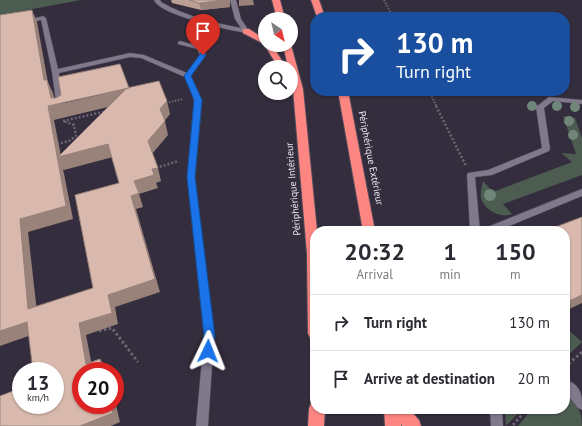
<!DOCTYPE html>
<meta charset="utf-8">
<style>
body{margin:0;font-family:"PT Sans",sans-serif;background:#f7f7f7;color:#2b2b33;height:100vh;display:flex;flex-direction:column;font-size:15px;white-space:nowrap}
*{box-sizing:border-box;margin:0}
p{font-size:13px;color:#7c7c81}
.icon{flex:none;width:22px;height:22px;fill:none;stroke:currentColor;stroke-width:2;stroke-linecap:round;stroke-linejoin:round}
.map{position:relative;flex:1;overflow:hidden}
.drawer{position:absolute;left:310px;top:226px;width:260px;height:188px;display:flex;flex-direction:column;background:#fff;border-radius:16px;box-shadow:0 1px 3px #0004}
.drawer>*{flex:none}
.guide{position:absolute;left:310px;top:12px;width:260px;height:84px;border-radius:16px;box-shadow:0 1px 3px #0004;background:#1a4fa0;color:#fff;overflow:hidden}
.needle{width:26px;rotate:145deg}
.buttons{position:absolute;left:258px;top:12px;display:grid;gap:8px}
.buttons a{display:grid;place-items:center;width:40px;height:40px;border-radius:50%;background:#fff;box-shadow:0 1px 3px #0004;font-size:20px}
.speed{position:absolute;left:12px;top:362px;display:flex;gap:8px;font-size:20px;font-weight:700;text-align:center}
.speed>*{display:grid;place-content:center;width:52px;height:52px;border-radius:50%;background:#fff;box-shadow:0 1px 3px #0004;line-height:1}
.speed small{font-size:10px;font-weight:400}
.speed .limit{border:6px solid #d22;background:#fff;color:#111}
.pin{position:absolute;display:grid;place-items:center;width:34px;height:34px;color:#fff;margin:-41px -17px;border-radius:50% 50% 50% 0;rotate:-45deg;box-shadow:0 0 4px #0007}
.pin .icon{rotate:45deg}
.me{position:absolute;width:44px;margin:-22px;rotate:2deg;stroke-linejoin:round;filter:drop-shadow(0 0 3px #0008)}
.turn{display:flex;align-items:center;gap:14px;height:84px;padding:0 20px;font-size:18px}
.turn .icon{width:52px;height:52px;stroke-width:2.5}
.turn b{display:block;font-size:28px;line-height:34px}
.eta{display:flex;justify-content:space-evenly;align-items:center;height:68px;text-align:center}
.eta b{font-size:24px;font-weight:800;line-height:28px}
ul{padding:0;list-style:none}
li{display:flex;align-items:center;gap:12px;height:56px;padding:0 20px;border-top:1px solid #e1e1e2}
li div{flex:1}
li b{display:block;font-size:15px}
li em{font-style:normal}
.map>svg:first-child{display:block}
.green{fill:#4c5c50}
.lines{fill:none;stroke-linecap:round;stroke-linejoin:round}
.lane-casing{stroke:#514b59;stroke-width:1}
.highway-casing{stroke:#514b59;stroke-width:2}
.path-far2{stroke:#6c6674;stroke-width:2;stroke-dasharray:1.5 1.5;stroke-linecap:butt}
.path-far1{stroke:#6c6674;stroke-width:2.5;stroke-dasharray:2 2;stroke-linecap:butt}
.path{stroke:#6c6674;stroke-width:3;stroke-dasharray:2.5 2.5;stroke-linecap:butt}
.lane{fill:#80788b;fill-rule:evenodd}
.highway{fill:#fd8683;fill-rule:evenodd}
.tree{fill:#6f8679}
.wall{fill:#bb9f95}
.shaded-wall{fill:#988279}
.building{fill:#d9b9ad;stroke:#988279}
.route{fill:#1a73e8;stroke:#114b97}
.labels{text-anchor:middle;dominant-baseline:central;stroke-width:4;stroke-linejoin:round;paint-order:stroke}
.street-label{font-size:10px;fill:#eae6f1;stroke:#342d3d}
</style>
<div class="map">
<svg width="582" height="426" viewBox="0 0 582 426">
<rect width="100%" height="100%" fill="#342d3d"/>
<!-- green -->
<g class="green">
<path d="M0,0H81L0,15Z"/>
<path d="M563,116L575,118L582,138V175L503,204L512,214C501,219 484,210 481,198C480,192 482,186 483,181L493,192L572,162L561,153L576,154Z"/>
<path d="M567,329L582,342L565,358V330Z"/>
<path d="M565,395C577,405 582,410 582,426H518L532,409H565Z"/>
<path d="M505,409H522L506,426Z"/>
</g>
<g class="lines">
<defs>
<g id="lane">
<path d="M154,0H160L161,2C185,16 214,23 241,28L235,19L230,0H236L241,19L249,31L246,33C229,30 159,15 154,0Z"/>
<path d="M43,16L46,18L58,69L130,53L144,55L187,73L200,55L197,49L178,44V42L180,41L202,47L206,55L191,76L202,100L195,177L214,336L208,426H196L204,336L187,177L194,100L185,77L141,58L130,57L59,73L64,107L63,109H57L52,72L41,20L25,24L22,22Z"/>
<path d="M549,97L582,100V104L553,101L544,108L550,149L549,151L492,175L475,177L480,231H470L467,175L468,173L488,170L542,148L536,107Z"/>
<path d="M582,189V196L497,231H483L485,228Z"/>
<path d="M565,379C582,386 582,394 582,410L578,408L565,392Z"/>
<path d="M490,409H502L503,426H491Z"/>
</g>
<g id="highway">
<path d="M272,0H280L285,19H277Z"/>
<path d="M311,0H319L325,17H317Z"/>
<path d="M243,29H249L265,39V45H272L286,67H278L264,44L243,33Z"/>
<path d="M283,45H291L303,89L317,231H315V340L310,338L308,333L307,254L293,89L291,79V67H288Z"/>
<path d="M338,91H348L375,231H363Z"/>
<path d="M315,402V409H325L324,426H308L309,409L311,403Z"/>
<path d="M384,409H409L419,420L421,426H402L401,424V426H385Z"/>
</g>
</defs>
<!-- lane casing -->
<use href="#lane" class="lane-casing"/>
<!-- highway casing -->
<use href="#highway" class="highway-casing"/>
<!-- path-far2 -->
<g class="path-far2">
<path d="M384,0L393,17"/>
<path d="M429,91L437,107"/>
<path d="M166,103L183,99"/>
</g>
<!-- path-far1 -->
<g class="path-far1">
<path d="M436,106L466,166"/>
<path d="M63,121L103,112"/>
<path d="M57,144L69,141L76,136L74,125L63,121"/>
<path d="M156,168L178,161"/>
</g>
<!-- path -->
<g class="path">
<path d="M99,331L112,328L138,362"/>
<path d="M565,367L582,352"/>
<path d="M513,425L527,409"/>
</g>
<!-- lane -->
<use href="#lane" class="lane"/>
<!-- highway -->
<use href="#highway" class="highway"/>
</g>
<!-- trees -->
<g class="tree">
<circle cx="532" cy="106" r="5"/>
<circle cx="557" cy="106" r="5"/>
<circle cx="575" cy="107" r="5"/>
<circle cx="569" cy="121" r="5"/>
<circle cx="573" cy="135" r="5"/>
<circle cx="490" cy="195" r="6"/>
</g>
<!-- wall -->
<path class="wall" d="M171,0H230V7L201,10L172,3Z"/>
<!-- shaded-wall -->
<g class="shaded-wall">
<path d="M224,0H230V7L201,10L199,3Z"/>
<path d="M239,0H253L254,5L239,6Z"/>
<path d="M32,10L37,22L50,94L44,80Z"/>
<path d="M47,80L53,93L56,105L129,88L133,101L54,120L61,156L108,144L113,157L64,170L63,169L73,219L28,232L38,321L28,309L20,219L48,106Z"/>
<path d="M167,101L170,114L163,123L160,109Z"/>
<path d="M165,121L168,135L152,154L148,141Z"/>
<path d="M158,168L161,181L156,183L158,188L139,194L143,207L136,209L160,292L115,307L118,324L86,335L93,371L86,364L79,323L108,295L134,181L152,169Z"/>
<path d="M582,295V303L565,311V303Z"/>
<path d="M27,322L37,333L0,346V331Z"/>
<path d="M100,359L108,370V371H103Z"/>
<path d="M115,401L120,422L111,426H80L111,405H115Z"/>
</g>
<!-- building -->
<g class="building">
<path d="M189,0H224L199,3Z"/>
<path d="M32,10L44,80H47L51,98H56L61,95L58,77L120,64L129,88L48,106L66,206L20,219L28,309L93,288L75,195L119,183L108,144L58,157L127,88L159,81L167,101L160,109L165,121L148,141L158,168L152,169L154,175L134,181L139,193L131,196L155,279L108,295L112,313L79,323L86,364L100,359L103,371H81V405H111L113,413L80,426H0V396L21,388V405H55V371H33L27,322L0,331V15Z"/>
<path d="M582,217V295L565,303V231H545Z"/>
</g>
<!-- route -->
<path class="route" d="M201,53L206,55L191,76L202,100L195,177L215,336L212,354L208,356L204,354L202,351L204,336L187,177L194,100L184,76Z"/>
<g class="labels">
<!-- street labels -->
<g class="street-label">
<text transform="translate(371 158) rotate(79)">Périphérique Extérieur</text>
<text transform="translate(293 189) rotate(-95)">Périphérique Intérieur</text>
</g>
</g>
</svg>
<div class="buttons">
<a><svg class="needle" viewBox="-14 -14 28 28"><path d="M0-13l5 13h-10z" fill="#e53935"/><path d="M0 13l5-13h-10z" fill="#7c7c81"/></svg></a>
<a><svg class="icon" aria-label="search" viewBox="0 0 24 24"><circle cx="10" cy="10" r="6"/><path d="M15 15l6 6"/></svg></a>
</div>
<div class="speed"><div>13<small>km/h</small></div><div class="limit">20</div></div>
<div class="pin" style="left:203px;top:55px;background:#d93025"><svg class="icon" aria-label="arrive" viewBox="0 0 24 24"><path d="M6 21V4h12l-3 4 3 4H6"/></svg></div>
<svg class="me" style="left:208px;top:351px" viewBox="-20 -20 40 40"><path d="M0-17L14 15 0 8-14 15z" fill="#1a73e8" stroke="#fff" stroke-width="4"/></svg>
<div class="guide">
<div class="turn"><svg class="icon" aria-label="right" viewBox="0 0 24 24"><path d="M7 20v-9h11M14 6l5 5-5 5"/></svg><div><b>130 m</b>Turn right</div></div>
</div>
<section class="drawer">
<div class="eta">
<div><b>20:32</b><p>Arrival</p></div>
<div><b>1</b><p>min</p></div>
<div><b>150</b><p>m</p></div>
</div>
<ul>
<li><svg class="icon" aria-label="right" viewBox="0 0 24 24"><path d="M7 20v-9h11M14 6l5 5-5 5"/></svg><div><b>Turn right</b></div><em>130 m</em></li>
<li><svg class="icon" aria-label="arrive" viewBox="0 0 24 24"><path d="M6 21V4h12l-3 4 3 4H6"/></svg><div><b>Arrive at destination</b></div><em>20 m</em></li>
</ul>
</section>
</div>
